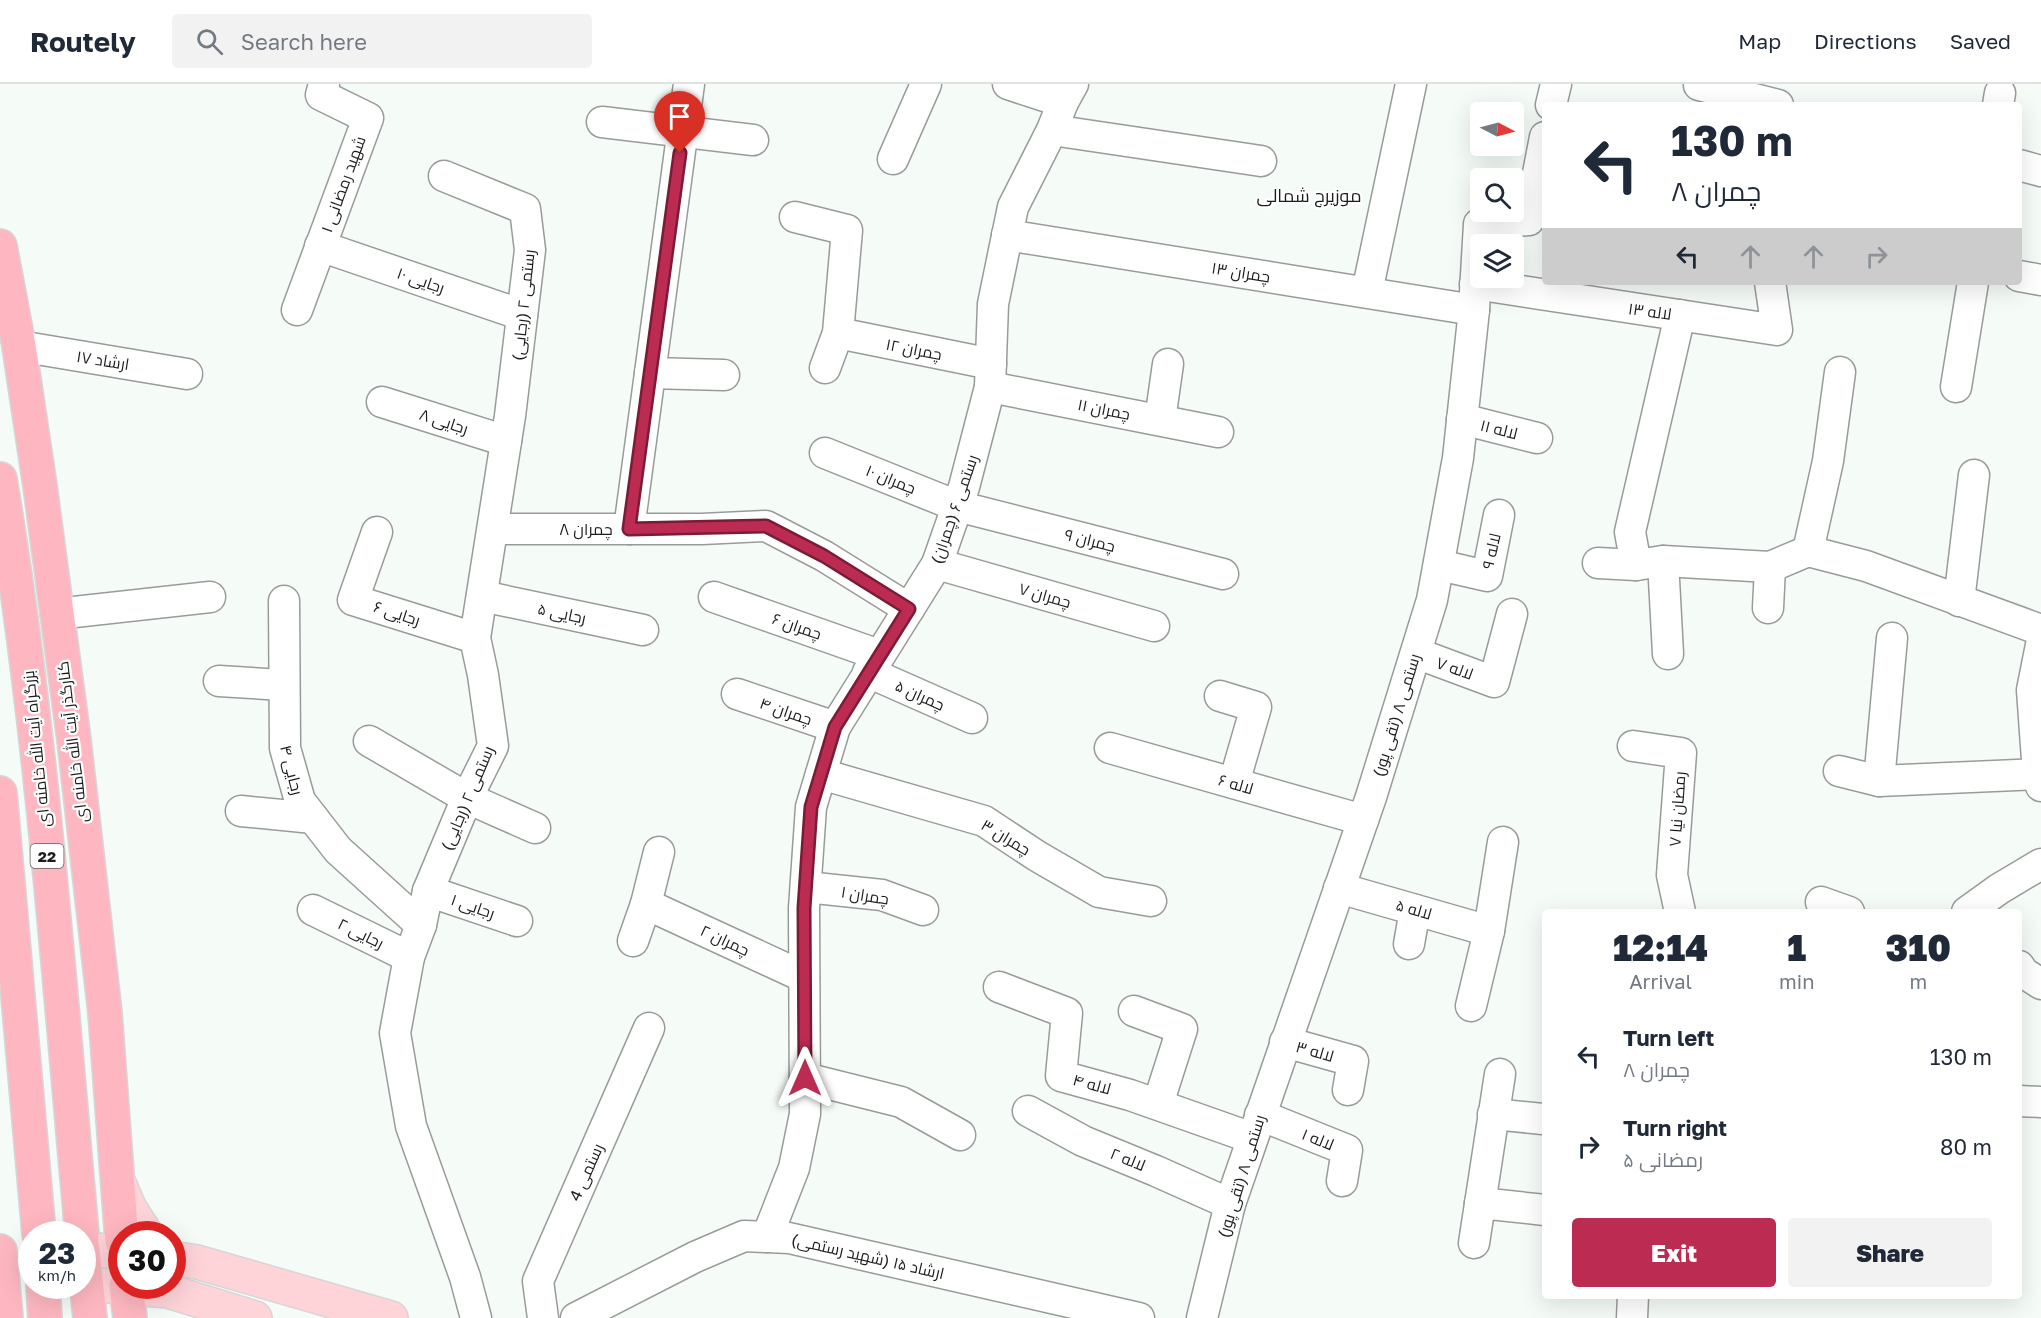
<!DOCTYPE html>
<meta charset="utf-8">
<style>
body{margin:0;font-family:"Golos Text",Cairo,sans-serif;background:#f2f2f3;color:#1f2937;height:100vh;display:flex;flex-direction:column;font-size:22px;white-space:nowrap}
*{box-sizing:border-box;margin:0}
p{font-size:20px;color:#747a83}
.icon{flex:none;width:33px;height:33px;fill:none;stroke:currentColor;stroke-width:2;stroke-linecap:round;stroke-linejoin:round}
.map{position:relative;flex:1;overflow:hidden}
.details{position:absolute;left:1542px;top:825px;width:480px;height:390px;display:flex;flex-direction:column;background:#fff;border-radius:6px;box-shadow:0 6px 24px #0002}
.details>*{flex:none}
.top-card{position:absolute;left:1542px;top:18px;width:480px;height:183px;border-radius:6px;box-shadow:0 6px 24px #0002;background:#fff;color:#1f2937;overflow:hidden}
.needle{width:39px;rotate:96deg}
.fabs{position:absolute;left:1470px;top:18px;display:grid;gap:12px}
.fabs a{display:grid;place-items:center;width:54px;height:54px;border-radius:6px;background:#fff;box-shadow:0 6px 24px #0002;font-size:30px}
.speed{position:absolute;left:18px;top:1137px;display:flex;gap:12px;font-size:30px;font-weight:700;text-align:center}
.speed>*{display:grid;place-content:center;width:78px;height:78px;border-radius:50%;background:#fff;box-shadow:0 6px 24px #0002;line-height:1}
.speed small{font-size:15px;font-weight:400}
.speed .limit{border:9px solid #d22;background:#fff;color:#111}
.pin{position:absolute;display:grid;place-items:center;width:51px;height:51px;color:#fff;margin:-62px -26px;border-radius:50% 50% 50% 0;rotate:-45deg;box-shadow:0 0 6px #0007}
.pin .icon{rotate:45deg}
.me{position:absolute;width:66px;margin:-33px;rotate:0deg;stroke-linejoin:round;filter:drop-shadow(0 0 4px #0008)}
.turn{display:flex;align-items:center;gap:21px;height:126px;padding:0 30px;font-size:27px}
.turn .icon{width:78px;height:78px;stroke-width:2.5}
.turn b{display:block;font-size:42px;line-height:51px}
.lanes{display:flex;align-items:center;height:57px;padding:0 30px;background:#0003;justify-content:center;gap:30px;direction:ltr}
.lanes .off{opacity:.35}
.eta{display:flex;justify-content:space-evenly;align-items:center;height:102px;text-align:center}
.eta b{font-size:36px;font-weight:800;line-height:42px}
.action{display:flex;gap:12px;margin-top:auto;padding:12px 30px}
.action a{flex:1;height:69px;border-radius:6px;background:#bb2b52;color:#fff;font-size:24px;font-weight:800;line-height:69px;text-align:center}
.action a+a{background:#f2f2f3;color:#1f2937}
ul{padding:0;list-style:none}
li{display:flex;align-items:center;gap:18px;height:90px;padding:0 30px}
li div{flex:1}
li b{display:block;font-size:22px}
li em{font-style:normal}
header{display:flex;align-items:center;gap:36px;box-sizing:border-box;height:84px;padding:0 30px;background:#fff;border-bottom:2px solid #e0e1e3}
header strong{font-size:28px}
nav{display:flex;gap:33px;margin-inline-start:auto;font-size:21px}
.search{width:420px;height:54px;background:#f2f2f3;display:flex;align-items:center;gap:15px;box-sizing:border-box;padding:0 21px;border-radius:6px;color:#747a83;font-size:22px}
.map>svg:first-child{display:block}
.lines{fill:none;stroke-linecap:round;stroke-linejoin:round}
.minor-casing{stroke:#989c98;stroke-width:33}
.major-casing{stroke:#d6d6d6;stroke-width:36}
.highway-casing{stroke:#d6d6d6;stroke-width:36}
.minor{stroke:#fff;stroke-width:30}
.major{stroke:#fed4d9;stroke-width:33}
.highway{stroke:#feb7c0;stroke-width:33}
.route-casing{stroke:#7a1c35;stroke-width:15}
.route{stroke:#bb2b52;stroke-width:10}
.labels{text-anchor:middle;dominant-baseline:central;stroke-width:4.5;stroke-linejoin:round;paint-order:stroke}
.shield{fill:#fff;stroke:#5f615f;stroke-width:1.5}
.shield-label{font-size:15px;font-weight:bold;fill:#1b1d1b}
.street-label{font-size:16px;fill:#1b1d1b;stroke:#fff}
.neighbourhood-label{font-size:18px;fill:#1b1d1b;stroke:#fff}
</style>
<header>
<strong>Routely</strong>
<div class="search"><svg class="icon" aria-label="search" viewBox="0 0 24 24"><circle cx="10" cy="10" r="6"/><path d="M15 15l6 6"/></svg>Search here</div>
<nav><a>Map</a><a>Directions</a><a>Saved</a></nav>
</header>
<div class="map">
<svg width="2041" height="1234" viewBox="0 0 2041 1234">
<rect width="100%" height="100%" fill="#f5fbf6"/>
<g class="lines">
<defs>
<g id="minor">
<path d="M1008,0L1063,18"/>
<path d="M1699,1L1778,21"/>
<path d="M1551,21L1556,0"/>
<path d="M1998,21L2000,9"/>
<path d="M602,38L753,56"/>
<path d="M1052,46L1261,77"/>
<path d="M893,75L926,0"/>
<path d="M2019,81L2041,87"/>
<path d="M444,92L525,125L530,166L510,332L475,554L483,591L493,662L467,714L428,807L421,841L409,873L395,949L411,1042L465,1193L476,1234"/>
<path d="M795,133L847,146L838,249L825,284"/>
<path d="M1007,151L1474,226"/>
<path d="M320,162L522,231"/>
<path d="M2019,192L2041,196"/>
<path d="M1475,200L1777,246L1770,198"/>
<path d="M1367,208L1411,0"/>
<path d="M297,226L368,34L321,11L324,0"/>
<path d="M1680,231L1630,448L1636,481L1663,477L1770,483L1808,467L1866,482L2041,546"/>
<path d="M838,249L991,280"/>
<path d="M19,262L187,290"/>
<path d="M650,289L724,291"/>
<path d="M990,303L1218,348"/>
<path d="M1956,303L1973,198"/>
<path d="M382,318L506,357"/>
<path d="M1462,335L1537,354"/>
<path d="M1160,336L1168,280"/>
<path d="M825,369L957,422L1223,490"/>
<path d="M493,445H702L766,442L824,472L909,525"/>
<path d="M629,445L689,0"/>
<path d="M377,448L353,516L475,554"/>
<path d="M1808,467L1828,377L1840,288"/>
<path d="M1663,477L1668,570"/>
<path d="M1598,479L1636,481"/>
<path d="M937,480L1154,542"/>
<path d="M1439,481L1487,492L1499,431"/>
<path d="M482,512L643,546"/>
<path d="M714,513L879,571"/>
<path d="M284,517L285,664L300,717L338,766L421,841"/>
<path d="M1959,517L1974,391"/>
<path d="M1768,524L1770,483"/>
<path d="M56,530L210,513"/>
<path d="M2041,561L2032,606L2038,690L2041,702"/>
<path d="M1416,569L1494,598L1512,530"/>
<path d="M868,588L972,634"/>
<path d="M219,597L283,601"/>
<path d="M737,610L835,643"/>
<path d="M1220,612L1256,623L1234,699"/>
<path d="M369,657L467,714L535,744"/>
<path d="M1633,662L1681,669L1672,791L1680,828"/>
<path d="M1110,664L1363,736"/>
<path d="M1839,687L1879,697L2038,690"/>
<path d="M821,690L984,737L1037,772L1099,808L1151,817"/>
<path d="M1879,697L1892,554"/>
<path d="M241,727L313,734"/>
<path d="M806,803L882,811L923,826"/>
<path d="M1339,804L1489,847"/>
<path d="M428,807L517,837"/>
<path d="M1821,818L1849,828"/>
<path d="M646,820L804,893"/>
<path d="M313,826L409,873"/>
<path d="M1967,828L1999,805L2041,780"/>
<path d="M633,857L646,820L659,768"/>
<path d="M1409,860L1415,826"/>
<path d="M2019,882L2024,889L2041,900"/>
<path d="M999,903L1067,929L1061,992L1130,1011L1252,1054"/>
<path d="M1471,922L1489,847L1503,758"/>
<path d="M1134,927L1182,945L1158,1020"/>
<path d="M1285,958L1353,977L1348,1006"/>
<path d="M805,994L901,1018L960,1051"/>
<path d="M2019,1017L2041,1018"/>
<path d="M1028,1027L1083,1057L1156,1087L1230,1120"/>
<path d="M1493,1030L1543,1035"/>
<path d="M1260,1031L1347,1066L1342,1097"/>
<path d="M1480,1119L1545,1126"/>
<path d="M767,1153L794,1084L805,1030L804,824L811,723L835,643L937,480L964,403L990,303L993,220L1013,123L1052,46L1063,18L1073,0"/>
<path d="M1474,1159L1500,990"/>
<path d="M543,1234L538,1197L649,944"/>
<path d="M576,1234L695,1173L744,1152L789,1154L1139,1234"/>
<path d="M1202,1234L1230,1120L1371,713L1432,516L1458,374L1474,226L1479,140L1529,136L1545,53"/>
<path d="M1632,1234L1633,1212"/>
</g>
<g id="major">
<path d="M118,1097L129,1123L146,1150"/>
<path d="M83,1165L122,1168"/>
<path d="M172,1174L197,1178L391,1234"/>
<path d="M87,1200L168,1207L255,1234"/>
</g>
<g id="highway">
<path d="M0,162L19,262L40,402L74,656L105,929L122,1157"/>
<path d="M0,395C42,645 59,899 82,1150"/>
<path d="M0,709L39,1150"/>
<path d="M82,1158L90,1234"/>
<path d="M0,1167L6,1234"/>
<path d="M43,1202L45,1234"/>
<path d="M126,1202L130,1234"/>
</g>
</defs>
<!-- minor casing -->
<use href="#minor" class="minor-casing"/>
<!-- major casing -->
<use href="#major" class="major-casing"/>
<!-- highway casing -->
<use href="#highway" class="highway-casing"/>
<!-- minor -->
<use href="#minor" class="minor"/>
<!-- major -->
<use href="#major" class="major"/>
<!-- highway -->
<use href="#highway" class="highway"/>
</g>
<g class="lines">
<defs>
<path id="route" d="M680,69L629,445L766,442L824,472L909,525L835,643L811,723L804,824L805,994"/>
</defs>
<!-- route casing -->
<use href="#route" class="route-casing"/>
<!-- route -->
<use href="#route" class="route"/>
</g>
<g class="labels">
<!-- shield labels -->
<rect class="shield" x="30.5" y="760" width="33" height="24" rx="4.5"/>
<g class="shield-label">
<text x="47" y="772">22</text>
</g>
<!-- street labels -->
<g class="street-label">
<text transform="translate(343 100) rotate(-70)">شهید رمضانی ۱</text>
<text transform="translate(1241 188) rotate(9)">چمران ۱۳</text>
<text transform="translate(421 196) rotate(19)">رجایی ۱۰</text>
<text transform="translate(523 221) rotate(-84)">رستمی ۲ (رجایی)</text>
<text transform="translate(1650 227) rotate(8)">لاله ۱۳</text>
<text transform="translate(914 265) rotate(11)">چمران ۱۲</text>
<text transform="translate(103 276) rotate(9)">ارشاد ۱۷</text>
<text transform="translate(1104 325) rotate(11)">چمران ۱۱</text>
<text transform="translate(444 337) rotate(18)">رجایی ۸</text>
<text transform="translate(1499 345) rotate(14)">لاله ۱۱</text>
<text transform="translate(891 395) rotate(22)">چمران ۱۰</text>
<text transform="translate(954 425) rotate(-71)">رستمی ۶ (چمران)</text>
<text x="586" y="445">چمران ۸</text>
<text transform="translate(1090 456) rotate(14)">چمران ۹</text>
<text transform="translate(1491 467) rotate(-77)">لاله ۹</text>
<text transform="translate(1045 511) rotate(16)">چمران ۷</text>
<text transform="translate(397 529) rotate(18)">رجایی ۶</text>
<text transform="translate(562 529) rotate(12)">رجایی ۵</text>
<text transform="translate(797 542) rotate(19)">چمران ۶</text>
<text transform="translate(1455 584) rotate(20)">لاله ۷</text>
<text transform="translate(920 611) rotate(24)">چمران ۵</text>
<text transform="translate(786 627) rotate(19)">چمران ۴</text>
<text transform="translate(1396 631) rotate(-73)">رستمی ۸ (تقی پور)</text>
<text transform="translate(72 658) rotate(-97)">کنارگذر آیت الله خامنه ای</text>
<text transform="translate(36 665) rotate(-96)">بزرگراه آیت الله خامنه ای</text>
<text transform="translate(292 686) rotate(76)">رجایی ۴</text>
<text transform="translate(1236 700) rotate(16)">لاله ۶</text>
<text transform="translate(467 714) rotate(-67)">رستمی ۲ (رجایی)</text>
<text transform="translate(1677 725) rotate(-86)">رمضان نیا ۷</text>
<text transform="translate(1006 753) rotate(31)">چمران ۳</text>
<text transform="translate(865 811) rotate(9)">چمران ۱</text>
<text transform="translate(473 822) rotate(19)">رجایی ۱</text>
<text transform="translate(1414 825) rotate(16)">لاله ۵</text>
<text transform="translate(361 849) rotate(26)">رجایی ۲</text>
<text transform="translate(725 856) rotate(25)">چمران ۲</text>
<text transform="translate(1315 967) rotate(16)">لاله ۳</text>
<text transform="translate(1092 1000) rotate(15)">لاله ۴</text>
<text transform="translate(1318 1055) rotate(22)">لاله ۱</text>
<text transform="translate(1128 1075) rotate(22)">لاله ۲</text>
<text transform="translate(586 1088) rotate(-66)">رستمی 4</text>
<text transform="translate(1241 1092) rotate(-73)">رستمی ۸ (تقی پور)</text>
<text transform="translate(868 1172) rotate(13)">ارشاد ۱۵ (شهید رستمی)</text>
</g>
<!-- neighbourhood labels -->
<g class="neighbourhood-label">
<text x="1309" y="111">موزیرج شمالی</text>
</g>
</g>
</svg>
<div class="fabs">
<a><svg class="needle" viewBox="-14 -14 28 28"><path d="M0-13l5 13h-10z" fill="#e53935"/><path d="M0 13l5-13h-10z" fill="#747a83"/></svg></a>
<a><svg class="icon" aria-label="search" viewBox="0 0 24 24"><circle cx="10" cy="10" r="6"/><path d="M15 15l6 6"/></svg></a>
<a><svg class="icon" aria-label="layers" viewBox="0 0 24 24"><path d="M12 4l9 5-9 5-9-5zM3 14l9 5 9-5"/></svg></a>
</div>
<div class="speed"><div>23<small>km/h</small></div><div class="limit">30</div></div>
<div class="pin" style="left:680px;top:69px;background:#d93025"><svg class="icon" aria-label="arrive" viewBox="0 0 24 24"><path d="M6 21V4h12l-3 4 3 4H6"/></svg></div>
<svg class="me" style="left:805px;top:994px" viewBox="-20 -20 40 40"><path d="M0-17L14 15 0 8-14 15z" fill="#bb2b52" stroke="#fff" stroke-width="4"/></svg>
<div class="top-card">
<div class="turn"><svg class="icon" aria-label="left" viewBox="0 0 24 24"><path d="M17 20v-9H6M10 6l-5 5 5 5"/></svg><div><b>130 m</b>چمران ۸</div></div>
<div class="lanes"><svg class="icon" aria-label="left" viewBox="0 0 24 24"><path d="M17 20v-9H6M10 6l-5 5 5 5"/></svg><svg class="icon off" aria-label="ahead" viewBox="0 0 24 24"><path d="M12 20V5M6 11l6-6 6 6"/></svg><svg class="icon off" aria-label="ahead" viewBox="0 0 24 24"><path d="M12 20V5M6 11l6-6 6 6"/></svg><svg class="icon off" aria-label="right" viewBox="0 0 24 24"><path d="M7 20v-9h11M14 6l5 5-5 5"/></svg></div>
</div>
<section class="details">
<div class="eta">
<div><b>12:14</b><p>Arrival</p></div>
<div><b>1</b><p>min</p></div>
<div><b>310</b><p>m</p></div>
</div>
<ul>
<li><svg class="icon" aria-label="left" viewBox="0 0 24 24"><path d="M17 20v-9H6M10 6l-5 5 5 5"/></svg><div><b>Turn left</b><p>چمران ۸</p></div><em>130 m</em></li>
<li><svg class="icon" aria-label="right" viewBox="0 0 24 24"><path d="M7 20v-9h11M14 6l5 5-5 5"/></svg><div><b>Turn right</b><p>رمضانی ۵</p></div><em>80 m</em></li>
</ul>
<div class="action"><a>Exit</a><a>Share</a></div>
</section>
</div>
